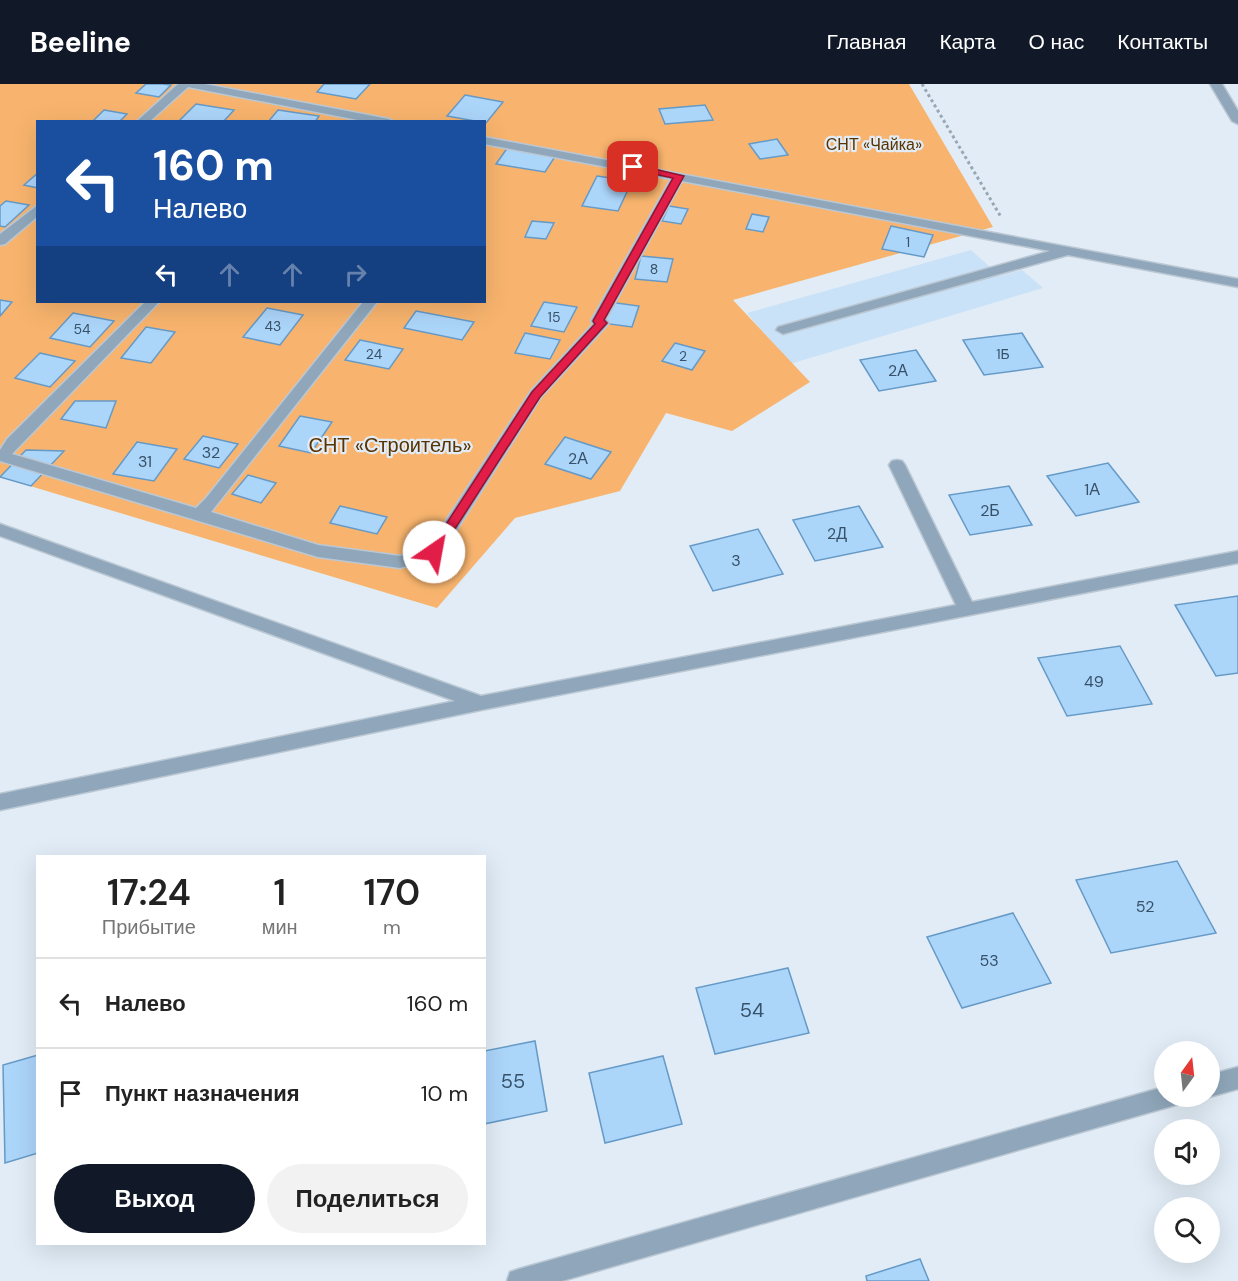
<!DOCTYPE html>
<html lang="ru">
<meta charset="utf-8">
<style>
body{margin:0;font-family:"DM Sans",sans-serif;background:#f2f2f2;color:#222;height:100vh;display:flex;flex-direction:column;font-size:22px;white-space:nowrap}
*{box-sizing:border-box;margin:0}
p{font-size:20px;color:#767676}
.icon{flex:none;width:33px;height:33px;fill:none;stroke:currentColor;stroke-width:2;stroke-linecap:round;stroke-linejoin:round}
.map{position:relative;flex:1;overflow:hidden}
.sheet{position:absolute;left:36px;top:771px;width:450px;height:390px;display:flex;flex-direction:column;background:#fff;border-radius:0px;box-shadow:0 6px 24px #0002}
.sheet>*{flex:none}
.hud{position:absolute;left:36px;top:36px;width:450px;height:183px;border-radius:0px;box-shadow:0 6px 24px #0002;background:#1a4fa0;color:#fff;overflow:hidden}
.needle{width:39px;rotate:15deg}
.buttons{position:absolute;left:1154px;top:957px;display:grid;gap:12px}
.buttons a{display:grid;place-items:center;width:66px;height:66px;border-radius:50%;background:#fff;box-shadow:0 6px 24px #0002;font-size:30px}
.pin{position:absolute;display:grid;place-items:center;width:51px;height:51px;color:#fff;margin:-26px;border-radius:12px;box-shadow:0 3px 9px #0006}
.me{position:absolute;width:66px;margin:-33px;rotate:33deg;stroke-linejoin:round;filter:drop-shadow(0 0 4px #0008)}
.turn{display:flex;align-items:center;gap:21px;height:126px;padding:0 18px;font-size:27px}
.turn .icon{width:78px;height:78px;stroke-width:2.5}
.turn b{display:block;font-size:42px;line-height:51px}
.lanes{display:flex;align-items:center;height:57px;padding:0 18px;background:#0003;justify-content:center;gap:30px;direction:ltr}
.lanes .off{opacity:.35}
.eta{display:flex;justify-content:space-evenly;align-items:center;height:102px;text-align:center}
.eta b{font-size:36px;font-weight:600;line-height:42px}
.action{display:flex;gap:12px;margin-top:auto;padding:12px 18px}
.action a{flex:1;height:69px;border-radius:36px;background:#111827;color:#fff;font-size:24px;font-weight:600;line-height:69px;text-align:center}
.action a+a{background:#f2f2f2;color:#222}
ul{padding:0;list-style:none}
li{display:flex;align-items:center;gap:18px;height:90px;padding:0 18px;border-top:2px solid #e0e0e0}
li div{flex:1}
li b{display:block;font-size:22px}
li em{font-style:normal}
header{display:flex;align-items:center;gap:36px;box-sizing:border-box;height:84px;padding:0 30px;background:#111827;color:#fff}
header strong{font-size:28px}
nav{display:flex;gap:33px;margin-inline-start:auto;font-size:21px}
.map>svg:first-child{display:block}
.built{fill:#cae2f8}
.green{fill:#f8b46e;fill-rule:evenodd}
.building{fill:#acd5fa;stroke:#659ac7;stroke-width:1.5}
.lines{fill:none;stroke-linecap:round;stroke-linejoin:round}
.minor-casing{stroke:#bbc8d4;stroke-width:3}
.path{stroke:#98a7b4;stroke-width:3;stroke-dasharray:3 3;stroke-linecap:butt}
.minor{fill:#90a7bb;fill-rule:evenodd}
.route{fill:#e11d48;stroke:#92132f;stroke-width:1.5}
.labels{text-anchor:middle;dominant-baseline:central;stroke-width:4.5;stroke-linejoin:round;paint-order:stroke}
.far-number-label{font-size:14px;fill:#365168}
.far-park-label{font-size:16px;fill:#593301;stroke:#e1ecf6}
.number-label{font-size:16px;fill:#365168}
.park-label{font-size:20px;fill:#593301;stroke:#e1ecf6}
.near-number-label{font-size:20px;fill:#365168}
</style>
<header>
<strong>Beeline</strong>
<nav><a>Главная</a><a>Карта</a><a>О нас</a><a>Контакты</a></nav>
</header>
<div class="map">
<svg width="1238" height="1197" viewBox="0 0 1238 1197">
<rect width="100%" height="100%" fill="#e1ecf6"/>
<!-- built -->
<path class="built" d="M971,166L1000,192L1022,186L1043,204L790,280L747,229Z"/>
<!-- green -->
<path class="green" d="M0,0H909L993,143L733,216L810,298L732,347L666,329L620,407L515,434L437,524L0,393ZM38,38H484V218H38Z"/>
<!-- building -->
<g class="building">
<path d="M146,0H162L171,1L159,13L136,9Z"/>
<path d="M324,0H370L356,15L317,8Z"/>
<path d="M465,11L503,18L486,39L447,32Z"/>
<path d="M196,20L234,26L223,38H178Z"/>
<path d="M705,21L713,36L665,40L659,25Z"/>
<path d="M104,26L127,30L119,38H92Z"/>
<path d="M278,26L319,32L315,38H268Z"/>
<path d="M777,55L788,71L760,75L749,60Z"/>
<path d="M508,63L556,71L545,88L496,80Z"/>
<path d="M38,89V104L24,101Z"/>
<path d="M597,92L632,97L618,127L582,122Z"/>
<path d="M6,117L29,121L5,143L0,142V122Z"/>
<path d="M669,122L688,125L681,140L662,137Z"/>
<path d="M752,130L769,133L763,148L746,145Z"/>
<path d="M532,137L554,139L546,155L525,153Z"/>
<path d="M891,142L933,151L924,173L882,165Z"/>
<path d="M641,172L673,175L667,198L635,195Z"/>
<path d="M0,216L12,218L0,232Z"/>
<path d="M544,218L577,223L564,248L531,242Z"/>
<path d="M609,218L639,222L632,243L602,239Z"/>
<path d="M267,224L303,231L280,261L243,253Z"/>
<path d="M416,227L474,238L462,256L404,244Z"/>
<path d="M73,229L114,237L90,263L50,254Z"/>
<path d="M146,243L175,248L151,279L121,274Z"/>
<path d="M525,249L560,256L550,275L515,269Z"/>
<path d="M1022,249L1043,283L984,291L963,256Z"/>
<path d="M360,256L403,265L389,285L345,276Z"/>
<path d="M675,259L705,267L692,286L662,277Z"/>
<path d="M916,266L936,297L879,307L860,276Z"/>
<path d="M40,269L75,277L50,303L15,294Z"/>
<path d="M75,317H116L106,344L61,335Z"/>
<path d="M300,332L332,338L311,369L279,362Z"/>
<path d="M203,352L238,360L219,384L184,375Z"/>
<path d="M565,353L611,368L591,395L545,380Z"/>
<path d="M137,358L177,365L154,397L113,390Z"/>
<path d="M26,366L64,367L31,402L0,393Z"/>
<path d="M1108,379L1139,418L1076,432L1047,392Z"/>
<path d="M248,391L276,399L261,419L232,410Z"/>
<path d="M1009,402L1032,441L970,451L949,411Z"/>
<path d="M340,422L387,433L377,450L330,439Z"/>
<path d="M859,422L883,463L815,477L793,436Z"/>
<path d="M758,445L783,490L713,507L690,462Z"/>
<path d="M1238,512V589L1216,592L1175,521Z"/>
<path d="M1120,562L1152,620L1067,632L1038,574Z"/>
<path d="M1177,777L1216,849L1111,869L1076,796Z"/>
<path d="M1013,829L1051,899L962,924L927,853Z"/>
<path d="M788,884L809,949L715,970L696,904Z"/>
<path d="M535,957L547,1027L484,1040V967Z"/>
<path d="M38,971V1069L5,1079L3,981Z"/>
<path d="M663,972L682,1040L605,1059L589,989Z"/>
<path d="M920,1175L929,1197H867L866,1192Z"/>
</g>
<g class="lines">
<defs>
<g id="minor">
<path d="M178,0H205L389,35L394,38H368L188,3L149,38H136Z"/>
<path d="M1210,0H1222L1238,27V40L1232,37Z"/>
<path d="M484,53L1238,195V203L1068,171L783,250L776,246L778,243L1050,167L682,97L606,235L609,239L541,313L440,472L400,484L318,473L0,377V366L7,355L145,218H159L12,370L196,424L206,414L363,218H377L211,428L318,461L400,472L428,464L531,307L593,240L591,237L671,95L484,60Z"/>
<path d="M38,121V132L5,160L0,161V150Z"/>
<path d="M897,376L902,377L905,381L972,518L1238,467V479L481,626L0,726V710L455,617L0,452V440L481,612L956,521L889,381L892,377Z"/>
<path d="M1238,983V1005L1209,1013L1207,1012L1209,991Z"/>
<path d="M1164,1003V1012H1182L1179,1020L562,1197H507L510,1188L519,1185Z"/>
</g>
</defs>
<!-- minor casing -->
<use href="#minor" class="minor-casing"/>
<!-- path -->
<path class="path" d="M922,0L1001,133"/>
<!-- minor -->
<use href="#minor" class="minor"/>
</g>
<!-- route -->
<path class="route" d="M633,80L684,92L604,236L607,239L540,313L438,471H430L428,468L430,465L532,308L595,240L593,237L673,94L630,85V81Z"/>
<g class="labels">
<!-- far-number labels -->
<g class="far-number-label">
<text x="908" y="158">1</text>
<text x="654" y="185">8</text>
<text x="554" y="233">15</text>
<text x="273" y="242">43</text>
<text x="82" y="245">54</text>
<text x="374" y="270">24</text>
<text x="1003" y="270">1Б</text>
<text x="683" y="272">2</text>
</g>
<!-- far-park labels -->
<g class="far-park-label">
<text x="874" y="60">СНТ «Чайка»</text>
</g>
<!-- number labels -->
<g class="number-label">
<text x="898" y="286">2А</text>
<text x="211" y="368">32</text>
<text x="578" y="374">2А</text>
<text x="145" y="377">31</text>
<text x="1092" y="405">1А</text>
<text x="990" y="426">2Б</text>
<text x="837" y="449">2Д</text>
<text x="736" y="476">3</text>
<text x="1094" y="597">49</text>
<text x="1145" y="822">52</text>
<text x="989" y="876">53</text>
</g>
<!-- park labels -->
<g class="park-label">
<text x="390" y="361">СНТ «Строитель»</text>
</g>
<!-- near-number labels -->
<g class="near-number-label">
<text x="752" y="926">54</text>
<text x="513" y="997">55</text>
</g>
</g>
</svg>
<div class="buttons">
<a><svg class="needle" viewBox="-14 -14 28 28"><path d="M0-13l5 13h-10z" fill="#e53935"/><path d="M0 13l5-13h-10z" fill="#767676"/></svg></a>
<a><svg class="icon" aria-label="sound" viewBox="0 0 24 24"><path d="M4 9h4l5-4v14l-5-4H4zM17 9q2 3 0 6"/></svg></a>
<a><svg class="icon" aria-label="search" viewBox="0 0 24 24"><circle cx="10" cy="10" r="6"/><path d="M15 15l6 6"/></svg></a>
</div>
<div class="pin" style="left:633px;top:83px;background:#d93025"><svg class="icon" aria-label="arrive" viewBox="0 0 24 24"><path d="M6 21V4h12l-3 4 3 4H6"/></svg></div>
<svg class="me" style="left:434px;top:468px" viewBox="-20 -20 40 40"><circle r="19" fill="#fff"/><path d="M0-13L10 11 0 6-10 11z" fill="#e11d48"/></svg>
<div class="hud">
<div class="turn"><svg class="icon" aria-label="left" viewBox="0 0 24 24"><path d="M17 20v-9H6M10 6l-5 5 5 5"/></svg><div><b>160 m</b>Налево</div></div>
<div class="lanes"><svg class="icon" aria-label="left" viewBox="0 0 24 24"><path d="M17 20v-9H6M10 6l-5 5 5 5"/></svg><svg class="icon off" aria-label="ahead" viewBox="0 0 24 24"><path d="M12 20V5M6 11l6-6 6 6"/></svg><svg class="icon off" aria-label="ahead" viewBox="0 0 24 24"><path d="M12 20V5M6 11l6-6 6 6"/></svg><svg class="icon off" aria-label="right" viewBox="0 0 24 24"><path d="M7 20v-9h11M14 6l5 5-5 5"/></svg></div>
</div>
<section class="sheet">
<div class="eta">
<div><b>17:24</b><p>Прибытие</p></div>
<div><b>1</b><p>мин</p></div>
<div><b>170</b><p>m</p></div>
</div>
<ul>
<li><svg class="icon" aria-label="left" viewBox="0 0 24 24"><path d="M17 20v-9H6M10 6l-5 5 5 5"/></svg><div><b>Налево</b></div><em>160 m</em></li>
<li><svg class="icon" aria-label="arrive" viewBox="0 0 24 24"><path d="M6 21V4h12l-3 4 3 4H6"/></svg><div><b>Пункт назначения</b></div><em>10 m</em></li>
</ul>
<div class="action"><a>Выход</a><a>Поделиться</a></div>
</section>
</div>
